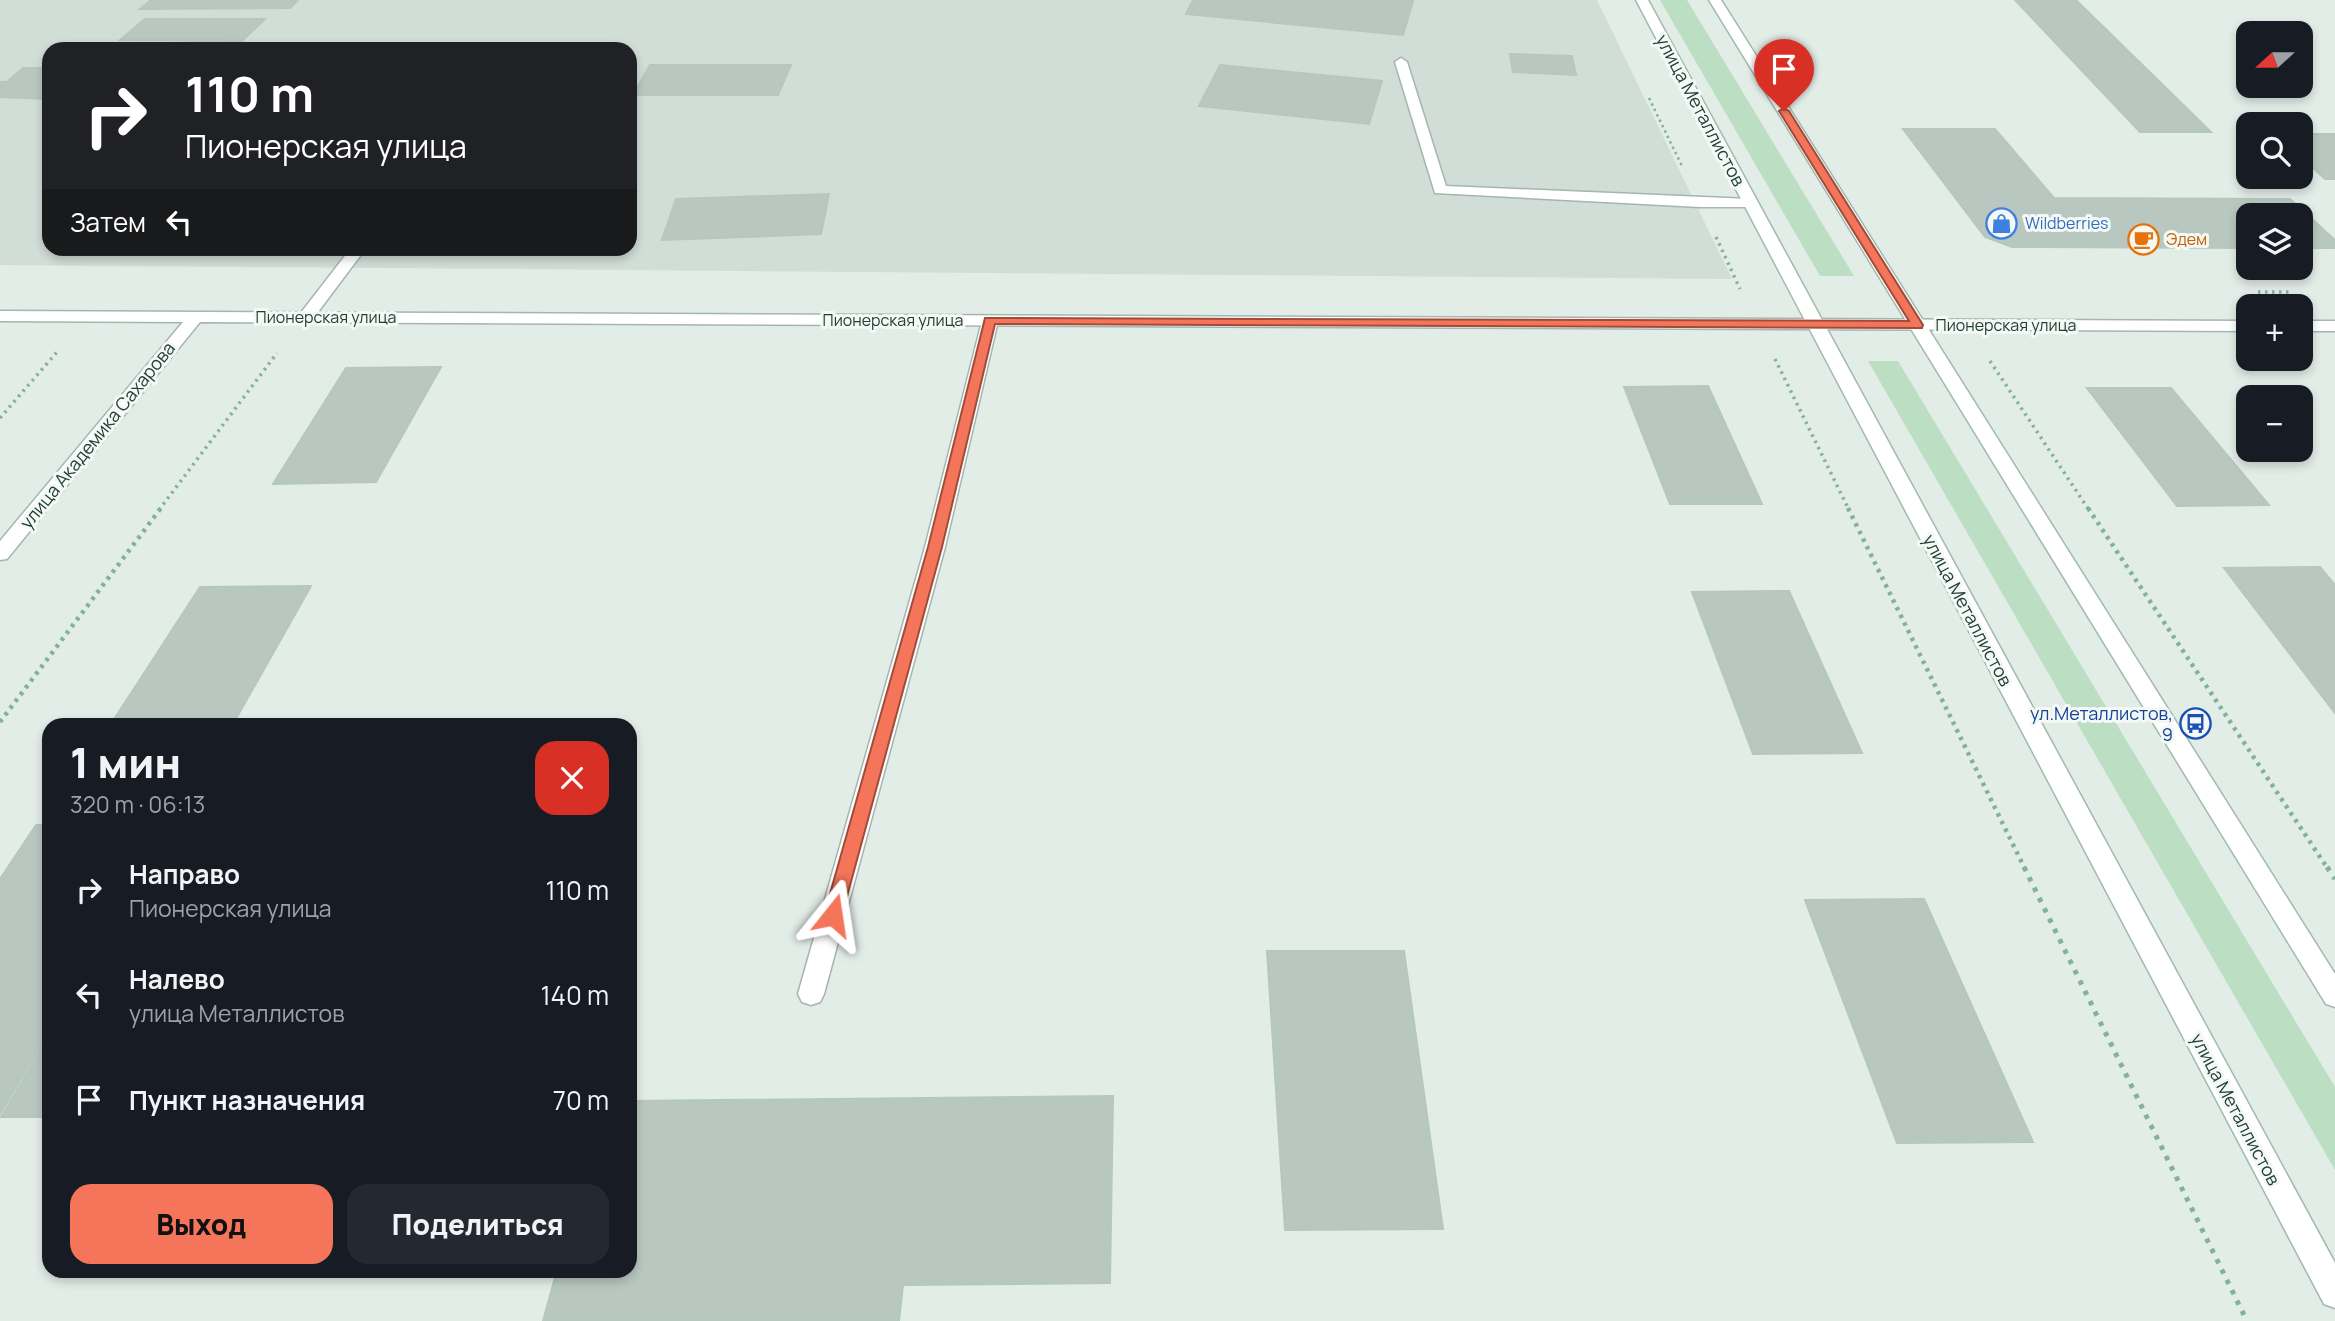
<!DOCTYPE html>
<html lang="ru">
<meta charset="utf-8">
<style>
body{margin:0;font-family:Manrope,sans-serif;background:#242831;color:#f1f3f6;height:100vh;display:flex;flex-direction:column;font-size:26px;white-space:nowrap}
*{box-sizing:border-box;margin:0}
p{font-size:23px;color:#9ea1a6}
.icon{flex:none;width:38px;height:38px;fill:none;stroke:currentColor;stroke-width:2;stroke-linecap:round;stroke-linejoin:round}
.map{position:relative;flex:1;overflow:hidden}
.sheet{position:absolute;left:42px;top:718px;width:595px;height:560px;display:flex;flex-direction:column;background:#171b24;border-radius:21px;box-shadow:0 4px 10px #0003}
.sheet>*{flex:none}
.guide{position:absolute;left:42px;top:42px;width:595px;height:214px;border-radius:21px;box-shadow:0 4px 10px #0003;background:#202124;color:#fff;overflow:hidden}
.needle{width:46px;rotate:249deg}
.controls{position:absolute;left:2236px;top:21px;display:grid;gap:14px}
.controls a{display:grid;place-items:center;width:77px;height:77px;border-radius:14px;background:#171b24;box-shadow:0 4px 10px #0003;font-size:35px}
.pin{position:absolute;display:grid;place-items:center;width:60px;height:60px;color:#fff;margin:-72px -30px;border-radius:50% 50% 50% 0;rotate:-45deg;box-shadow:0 0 7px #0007}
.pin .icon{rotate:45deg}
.me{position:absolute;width:77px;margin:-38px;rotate:15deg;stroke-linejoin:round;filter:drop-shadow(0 0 5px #0008)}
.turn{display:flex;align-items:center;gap:24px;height:147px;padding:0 28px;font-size:32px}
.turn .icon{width:91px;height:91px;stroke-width:2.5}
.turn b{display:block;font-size:49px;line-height:60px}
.then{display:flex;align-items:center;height:66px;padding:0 28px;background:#0003;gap:14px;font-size:26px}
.round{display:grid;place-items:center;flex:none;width:74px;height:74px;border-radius:21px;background:#242831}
.summary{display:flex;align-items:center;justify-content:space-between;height:119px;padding:0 28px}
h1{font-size:42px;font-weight:800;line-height:52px}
.cta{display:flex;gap:14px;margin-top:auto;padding:14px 28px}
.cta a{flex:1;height:80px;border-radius:21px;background:#f4755a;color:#111;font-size:28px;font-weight:800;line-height:80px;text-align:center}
.cta a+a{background:#242831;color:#f1f3f6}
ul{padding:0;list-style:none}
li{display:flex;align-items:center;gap:21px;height:105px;padding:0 28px}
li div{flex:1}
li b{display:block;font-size:26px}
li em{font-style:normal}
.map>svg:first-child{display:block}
.built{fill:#d1ddd7;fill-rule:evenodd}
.green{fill:#bcdec3}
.building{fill:#b8c8c1;stroke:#b5c7be;stroke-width:2}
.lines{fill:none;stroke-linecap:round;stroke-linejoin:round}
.lane-casing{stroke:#a5b5af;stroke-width:3}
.street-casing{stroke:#a5b5af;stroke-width:3}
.secondary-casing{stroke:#a1b9af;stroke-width:3}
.path-far3{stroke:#83b1a0;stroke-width:2.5;stroke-dasharray:2.5 3.5;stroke-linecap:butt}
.path-far2{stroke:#83b1a0;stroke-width:3.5;stroke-dasharray:2.5 4.5;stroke-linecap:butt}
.path-far1{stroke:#83b1a0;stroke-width:4.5;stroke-dasharray:3.5 5;stroke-linecap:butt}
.path{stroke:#83b1a0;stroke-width:5;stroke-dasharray:4.5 7;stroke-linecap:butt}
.lane{fill:#fff;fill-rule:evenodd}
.street{fill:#fff;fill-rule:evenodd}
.secondary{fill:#fff;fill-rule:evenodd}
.route{fill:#f4755a;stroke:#9f4c3a;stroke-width:2}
.labels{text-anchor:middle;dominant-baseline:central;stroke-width:6;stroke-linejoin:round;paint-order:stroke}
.far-shop-label{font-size:16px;fill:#366cbe;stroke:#f4f9f6;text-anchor:start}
.far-food-label{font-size:16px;fill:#c56008;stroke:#f4f9f6;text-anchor:start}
.far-street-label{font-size:16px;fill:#223f35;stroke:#f4f9f6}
.street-label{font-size:18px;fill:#223f35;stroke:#f4f9f6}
.transit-label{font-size:18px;fill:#164399;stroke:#f4f9f6;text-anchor:end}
</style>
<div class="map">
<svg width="2335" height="1321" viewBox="0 0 2335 1321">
<rect width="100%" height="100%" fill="#e3ede8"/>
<!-- built -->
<path class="built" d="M0,0H1597L1732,279L0,265ZM49,49H630V248H49Z"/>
<!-- green -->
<g class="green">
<path d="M1660,0H1687L1854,276H1820Z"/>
<path d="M1868,361H1898L2335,1087V1170Z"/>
</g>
<!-- building -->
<g class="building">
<path d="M151,0H298L290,8L140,9Z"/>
<path d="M1193,0H1406L1413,1L1403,35L1186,14Z"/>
<path d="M2015,0H2076L2211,132H2140Z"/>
<path d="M145,19H265L242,41L120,40Z"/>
<path d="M1510,54L1572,56L1576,75L1513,72Z"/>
<path d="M650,65H791L778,95H633Z"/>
<path d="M1220,65L1382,81L1369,124L1199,106Z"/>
<path d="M23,68H49V99L0,97V82H7Z"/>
<path d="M1903,129H1995L2054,198L2290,199L2335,240V248H2301V215H2249V248L2012,247L1985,237Z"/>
<path d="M2301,134H2335V179H2325L2301,157Z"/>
<path d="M829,194L821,234L662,240L676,199Z"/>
<path d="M441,367L376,482L273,484L346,368Z"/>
<path d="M1708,386L1762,504H1670L1624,387Z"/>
<path d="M2087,388H2171L2269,505L2177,506Z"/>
<path d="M2320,567L2335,585V713L2224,568Z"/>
<path d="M311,586L233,724H111L200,587Z"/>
<path d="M1789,591L1862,753L1753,754L1692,592Z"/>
<path d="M36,825H49V1032L0,1114V879Z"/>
<path d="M1924,899L2033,1142L1897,1143L1805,900Z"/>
<path d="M1267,951H1404L1443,1229L1285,1230Z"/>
<path d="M49,1036V1117H1Z"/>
<path d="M1113,1096L1110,1283L903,1285L899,1321H543L557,1270H630V1101Z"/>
</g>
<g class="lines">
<defs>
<g id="lane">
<path d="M1401,58L1407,62L1446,186L1750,199L1757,203L1750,207H1700L1435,193L1395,62Z"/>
<path d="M351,248H366L312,320H300L298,317L300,314Z"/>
<path d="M990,316L998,321L945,547L824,994L820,1002L811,1005L802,1002L798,994L925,547L982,321Z"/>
</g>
<g id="street">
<path d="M0,311L2249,321V331L200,322L7,559L0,560V541L183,322L0,321Z"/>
<rect x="2301" y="321" width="34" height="10"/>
</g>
<g id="secondary">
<path d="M1636,0H1648L2335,1263V1308L2324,1304Z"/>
<path d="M1709,0H1721L2335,974V1007L2326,1004Z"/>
</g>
</defs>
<!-- lane casing -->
<use href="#lane" class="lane-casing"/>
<!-- street casing -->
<use href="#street" class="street-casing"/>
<!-- secondary casing -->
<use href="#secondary" class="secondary-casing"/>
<!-- path-far3 -->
<path class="path-far3" d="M1649,98L1682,166"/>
<!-- path-far2 -->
<g class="path-far2">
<path d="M1716,237L1740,289"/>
<path d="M2258,292H2291"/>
<path d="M1775,359L1849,510"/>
<path d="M1990,361L2089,510"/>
<path d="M0,418L57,352"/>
<path d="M159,510L277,353"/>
</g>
<!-- path-far1 -->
<g class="path-far1">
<path d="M1848,508L2025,869"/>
<path d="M2088,508L2328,869"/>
<path d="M0,722L161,508"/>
</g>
<!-- path -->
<g class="path">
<path d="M2024,867L2247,1321"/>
<path d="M2327,867L2335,879"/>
</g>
<!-- lane -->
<use href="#lane" class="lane"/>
<!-- street -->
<use href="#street" class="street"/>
<!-- secondary -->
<use href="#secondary" class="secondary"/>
</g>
<!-- route -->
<path class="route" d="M1784,108L1789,111L1923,325L1922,328L995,324L942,547L842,915L839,921L833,923L826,921L824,915L928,547L985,318L1909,321L1779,111Z"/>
<!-- icons -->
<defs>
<symbol id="shop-ring" viewBox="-11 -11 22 22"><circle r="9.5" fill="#f4f9f6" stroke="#3f7fe0" stroke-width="1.5"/><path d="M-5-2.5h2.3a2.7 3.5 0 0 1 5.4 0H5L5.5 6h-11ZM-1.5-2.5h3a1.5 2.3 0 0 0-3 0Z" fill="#3f7fe0"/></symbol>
<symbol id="cafe-ring" viewBox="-11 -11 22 22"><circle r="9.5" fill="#f4f9f6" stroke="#e8710a" stroke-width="1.5"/><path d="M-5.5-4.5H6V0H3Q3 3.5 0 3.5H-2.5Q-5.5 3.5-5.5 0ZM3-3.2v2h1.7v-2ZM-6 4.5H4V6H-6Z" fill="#e8710a"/></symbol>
<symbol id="bus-ring" viewBox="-11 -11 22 22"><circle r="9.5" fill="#f4f9f6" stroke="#1a4fb4" stroke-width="1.5"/><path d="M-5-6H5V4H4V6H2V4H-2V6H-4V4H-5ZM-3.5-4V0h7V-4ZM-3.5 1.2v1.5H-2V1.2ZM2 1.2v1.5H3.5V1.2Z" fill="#1a4fb4"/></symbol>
</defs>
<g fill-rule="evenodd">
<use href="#shop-ring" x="1984" y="206" width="35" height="35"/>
<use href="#cafe-ring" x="2126" y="222" width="35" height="35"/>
<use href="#bus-ring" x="2178" y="706" width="35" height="35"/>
</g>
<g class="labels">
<!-- far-shop labels -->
<g class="far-shop-label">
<text x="2025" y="223">Wildberries</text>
</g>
<!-- far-food labels -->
<g class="far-food-label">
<text x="2166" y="239">Эдем</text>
</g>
<!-- far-street labels -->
<g class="far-street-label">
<text x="326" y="317">Пионерская улица</text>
<text x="893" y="320">Пионерская улица</text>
<text x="2006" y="325">Пионерская улица</text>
</g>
<!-- street labels -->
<g class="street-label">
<text transform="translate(1701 110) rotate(62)">улица Металлистов</text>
<text transform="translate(97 435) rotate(-51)">улица Академика Сахарова</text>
<text transform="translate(1968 610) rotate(62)">улица Металлистов</text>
<text transform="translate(2236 1109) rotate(62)">улица Металлистов</text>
</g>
<!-- transit labels -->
<g class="transit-label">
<text x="2173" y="713">ул.Металлистов,<tspan x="2173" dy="21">9</tspan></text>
</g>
</g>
</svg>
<div class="controls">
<a><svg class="needle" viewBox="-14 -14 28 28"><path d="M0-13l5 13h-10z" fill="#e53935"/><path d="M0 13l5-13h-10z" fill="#9ea1a6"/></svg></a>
<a><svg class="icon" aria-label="search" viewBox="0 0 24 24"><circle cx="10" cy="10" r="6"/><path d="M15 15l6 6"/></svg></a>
<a><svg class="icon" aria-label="layers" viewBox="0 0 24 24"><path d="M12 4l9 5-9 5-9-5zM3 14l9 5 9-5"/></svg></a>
<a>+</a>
<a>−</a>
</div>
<div class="pin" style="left:1784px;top:111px;background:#d93025"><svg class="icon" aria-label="arrive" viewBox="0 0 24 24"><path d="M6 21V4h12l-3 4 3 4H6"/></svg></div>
<svg class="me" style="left:833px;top:915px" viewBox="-20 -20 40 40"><path d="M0-17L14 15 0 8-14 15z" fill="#f4755a" stroke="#fff" stroke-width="4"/></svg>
<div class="guide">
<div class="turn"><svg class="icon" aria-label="right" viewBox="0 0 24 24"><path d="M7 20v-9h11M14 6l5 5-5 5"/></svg><div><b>110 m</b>Пионерская улица</div></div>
<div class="then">Затем<svg class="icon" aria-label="left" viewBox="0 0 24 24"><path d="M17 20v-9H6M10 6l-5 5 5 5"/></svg></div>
</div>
<section class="sheet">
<div class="summary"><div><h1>1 мин</h1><p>320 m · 06:13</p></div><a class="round" style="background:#d93025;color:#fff"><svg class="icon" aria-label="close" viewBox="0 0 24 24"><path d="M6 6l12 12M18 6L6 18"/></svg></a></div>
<ul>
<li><svg class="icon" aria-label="right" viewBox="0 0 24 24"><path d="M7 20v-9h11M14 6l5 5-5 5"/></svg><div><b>Направо</b><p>Пионерская улица</p></div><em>110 m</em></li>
<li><svg class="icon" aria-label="left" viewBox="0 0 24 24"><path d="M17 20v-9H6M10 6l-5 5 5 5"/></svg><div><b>Налево</b><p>улица Металлистов</p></div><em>140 m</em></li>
<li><svg class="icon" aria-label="arrive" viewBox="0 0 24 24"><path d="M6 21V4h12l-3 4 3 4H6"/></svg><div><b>Пункт назначения</b></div><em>70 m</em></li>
</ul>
<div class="cta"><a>Выход</a><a>Поделиться</a></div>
</section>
</div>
